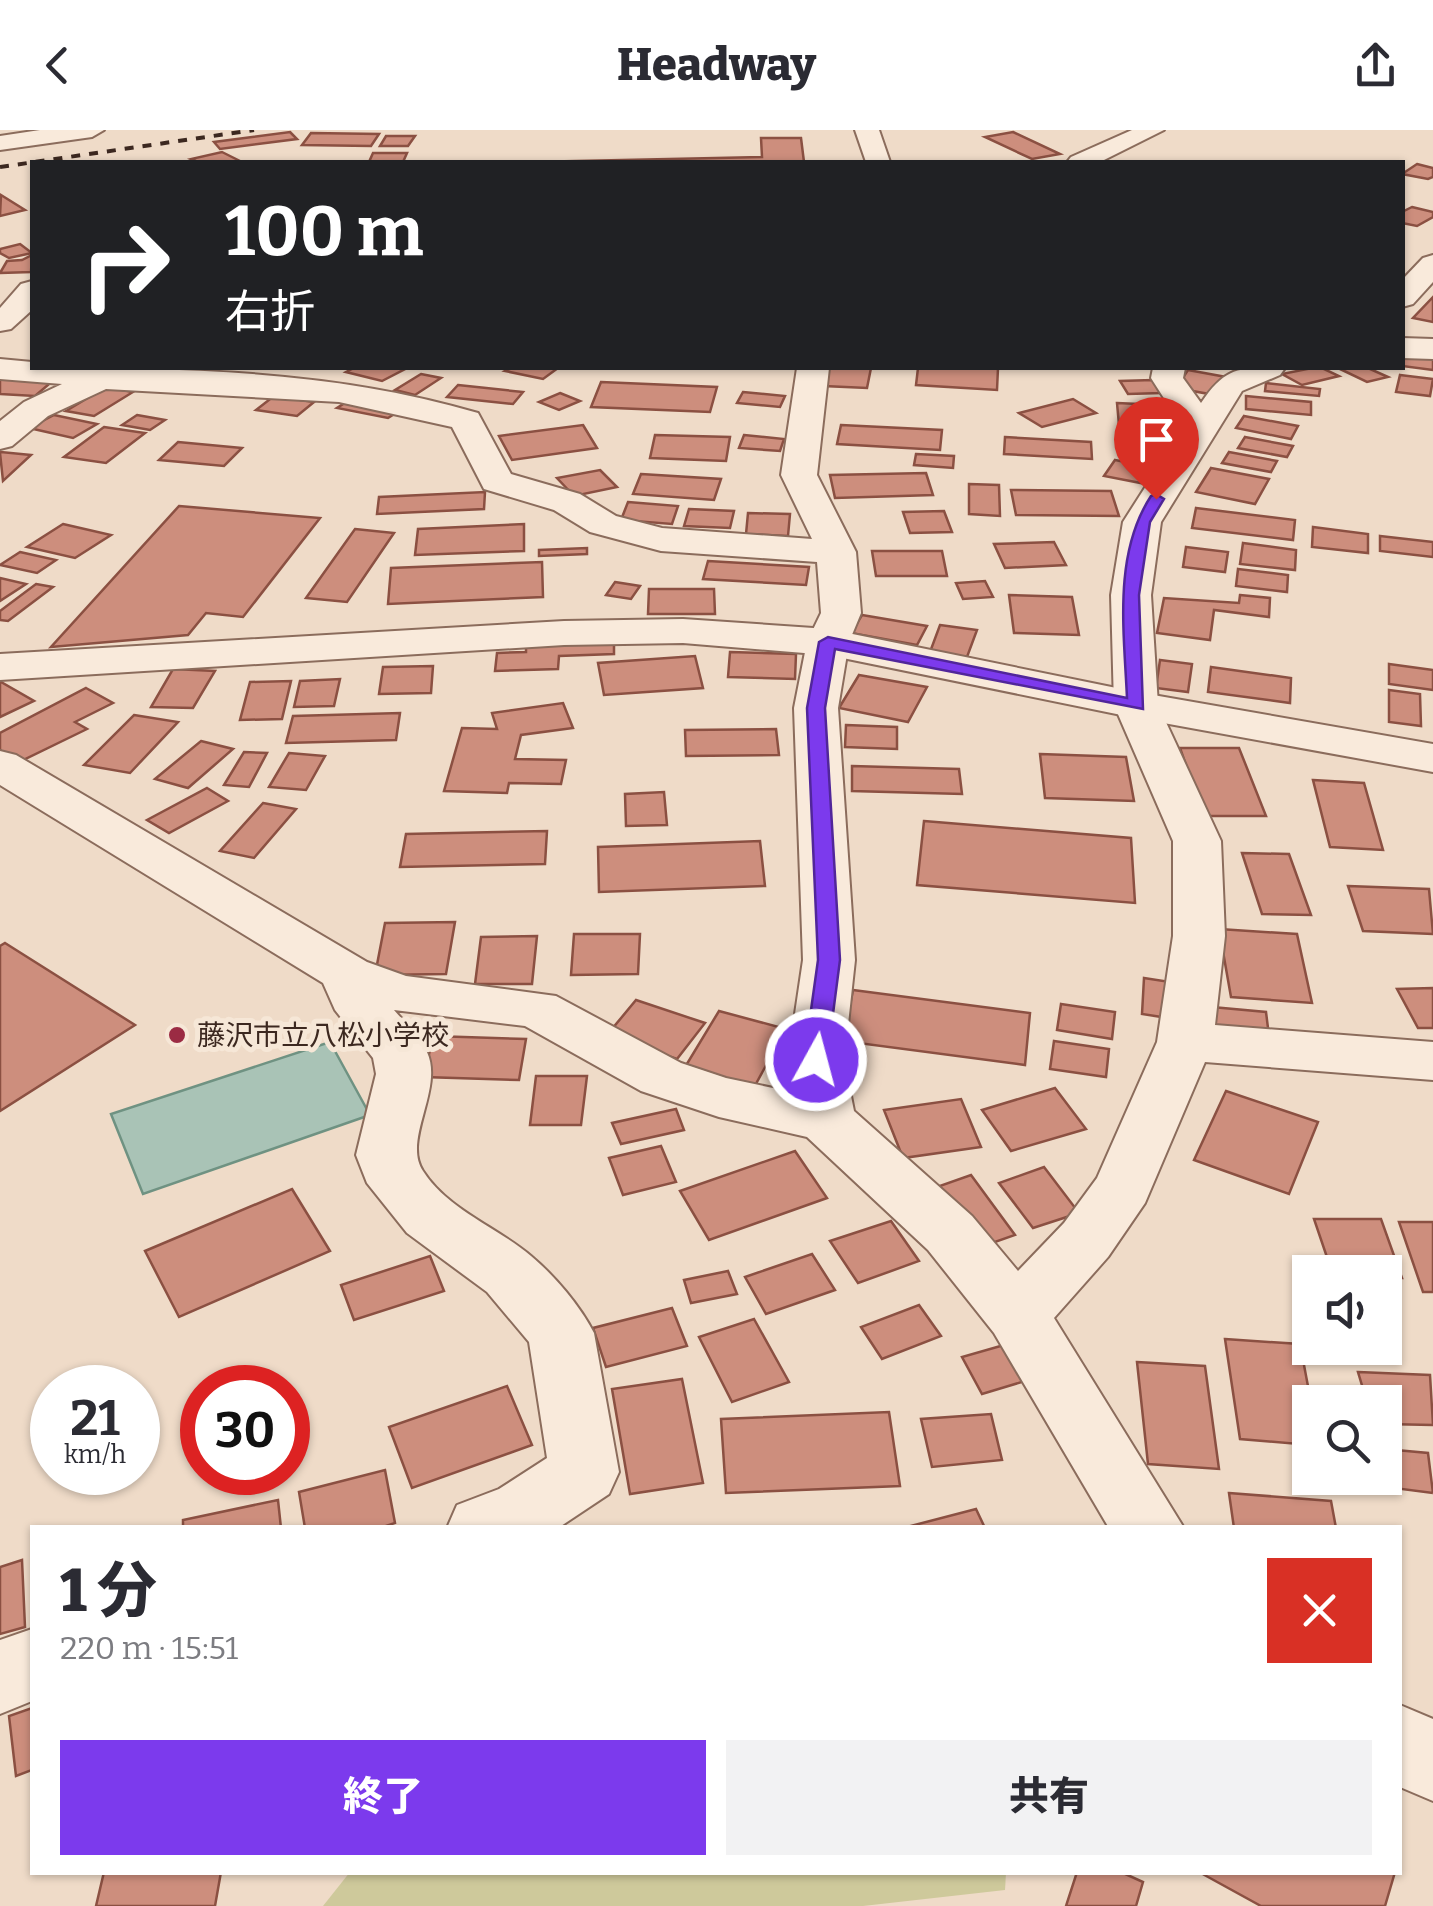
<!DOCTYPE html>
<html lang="ja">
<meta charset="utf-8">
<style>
body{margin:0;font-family:Bitter,"Noto Sans JP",serif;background:#f2f2f3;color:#2b2b33;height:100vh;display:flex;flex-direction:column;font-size:38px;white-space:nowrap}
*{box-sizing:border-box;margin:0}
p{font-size:32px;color:#7c7c81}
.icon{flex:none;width:55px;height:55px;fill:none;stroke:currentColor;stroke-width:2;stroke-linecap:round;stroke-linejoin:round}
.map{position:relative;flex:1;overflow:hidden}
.drawer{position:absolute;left:30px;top:1395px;width:1372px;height:350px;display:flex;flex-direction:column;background:#fff;border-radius:0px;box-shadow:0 2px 8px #0004}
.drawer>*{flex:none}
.top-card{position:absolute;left:30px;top:30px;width:1375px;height:210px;border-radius:0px;box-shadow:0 2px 8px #0004;background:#202124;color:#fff;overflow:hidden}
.buttons{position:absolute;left:1292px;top:1125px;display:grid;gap:20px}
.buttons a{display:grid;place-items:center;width:110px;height:110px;border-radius:0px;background:#fff;box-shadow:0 2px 8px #0004;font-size:50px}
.speed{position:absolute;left:30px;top:1235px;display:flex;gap:20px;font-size:50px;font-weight:700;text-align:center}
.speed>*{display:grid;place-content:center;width:130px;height:130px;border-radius:50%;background:#fff;box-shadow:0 2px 8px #0004;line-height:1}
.speed small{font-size:25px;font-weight:400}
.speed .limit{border:15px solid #d22;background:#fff;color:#111}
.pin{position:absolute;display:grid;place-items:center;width:85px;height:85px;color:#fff;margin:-102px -42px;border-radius:50% 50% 50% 0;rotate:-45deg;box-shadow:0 0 10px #0007}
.pin .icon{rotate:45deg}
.me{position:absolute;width:110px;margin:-55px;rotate:7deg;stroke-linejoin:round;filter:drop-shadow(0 0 8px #0008)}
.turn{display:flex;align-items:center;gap:35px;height:210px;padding:0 30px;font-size:45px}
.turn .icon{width:130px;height:130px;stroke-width:2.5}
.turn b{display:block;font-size:70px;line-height:85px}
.round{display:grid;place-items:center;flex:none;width:105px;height:105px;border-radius:0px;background:#f2f2f3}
.summary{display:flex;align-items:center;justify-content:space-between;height:170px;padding:0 30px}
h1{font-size:60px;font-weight:800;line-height:75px}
.button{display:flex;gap:20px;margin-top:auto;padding:20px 30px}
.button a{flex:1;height:115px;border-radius:0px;background:#7c3aed;color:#fff;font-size:40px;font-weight:800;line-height:115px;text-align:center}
.button a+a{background:#f2f2f3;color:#2b2b33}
header{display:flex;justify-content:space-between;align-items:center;height:130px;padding:0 30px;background:#fff;font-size:45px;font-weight:800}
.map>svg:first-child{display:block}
.green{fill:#cec99b}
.water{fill:#a9c3b6;stroke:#6f9282;stroke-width:2.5}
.building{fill:#cd8e7d;stroke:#8b5042;stroke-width:2.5}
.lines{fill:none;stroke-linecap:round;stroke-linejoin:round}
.minor-casing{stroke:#8b6c5c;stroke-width:4}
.tertiary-casing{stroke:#8b6c5c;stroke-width:4}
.minor{fill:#f9eadb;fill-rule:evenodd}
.tertiary{fill:#f9eadb;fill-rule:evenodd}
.rail{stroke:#3c2820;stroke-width:4;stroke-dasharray:9 9;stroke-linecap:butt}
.route{fill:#7c3aed;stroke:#51269a;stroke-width:2.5}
.poi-dot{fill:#9b2b43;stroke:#f6e7d7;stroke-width:4}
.labels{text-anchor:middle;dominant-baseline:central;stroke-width:10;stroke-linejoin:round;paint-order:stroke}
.poi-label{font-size:28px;fill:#3c2820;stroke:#f6e7d7;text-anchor:start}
</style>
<header><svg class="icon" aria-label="back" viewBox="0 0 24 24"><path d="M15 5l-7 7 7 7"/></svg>Headway<svg class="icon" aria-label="share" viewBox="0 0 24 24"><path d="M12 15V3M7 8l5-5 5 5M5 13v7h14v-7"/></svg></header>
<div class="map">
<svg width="1433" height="1776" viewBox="0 0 1433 1776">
<rect width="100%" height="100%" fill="#efdbc8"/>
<!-- green -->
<path class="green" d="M350,1742H1006V1743L1005,1760L863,1776H323Z"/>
<!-- water -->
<path class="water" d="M330,912L370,985L143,1064L111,984Z"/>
<!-- building -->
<g class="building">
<path d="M290,2L297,9L220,19L214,12Z"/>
<path d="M1013,2L1060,24L1032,29L985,7Z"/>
<path d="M311,3L379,4L371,16L302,15Z"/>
<path d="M386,6H415L408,16H380Z"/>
<path d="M761,8H801L804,32H530L762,27Z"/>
<path d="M222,22L240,31L198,32L191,29Z"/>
<path d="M373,23H407L403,32H369Z"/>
<path d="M1417,34L1433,38V47L1428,49L1402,44Z"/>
<path d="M1,65L25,80L0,86Z"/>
<path d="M1412,77L1433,82V87L1417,96L1402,93V82Z"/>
<path d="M20,114L32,123L9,128L0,123V119Z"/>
<path d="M32,125L31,142L0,143L7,131L22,130Z"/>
<path d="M1433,167V192L1413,188Z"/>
<path d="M1402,225L1433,229V240L1402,236Z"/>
<path d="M354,238H399L405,239L382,251L346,242Z"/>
<path d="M511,238H558L543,249L505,241Z"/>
<path d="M829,238H871L867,258L824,256Z"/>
<path d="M918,238H998L997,260L916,255Z"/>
<path d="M1312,238H1322L1339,246L1302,255L1282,244Z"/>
<path d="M1338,238H1368L1388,247L1367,252Z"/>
<path d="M1188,240L1226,247L1215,265L1176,258Z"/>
<path d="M421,244L441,248L415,265L395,260Z"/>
<path d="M0,245L55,249L35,266L0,264Z"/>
<path d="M1400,245L1433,249L1430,266L1396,262Z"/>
<path d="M1153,250L1161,263L1128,264L1120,251Z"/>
<path d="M601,252L717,257L710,282L591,277Z"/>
<path d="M1266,253L1320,259L1319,266L1265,261Z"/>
<path d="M458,255L523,262L513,274L447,267Z"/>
<path d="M106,257L133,262L94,286L66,281Z"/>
<path d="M743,262L785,266L780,277L737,273Z"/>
<path d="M560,263L580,271L559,280L539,272Z"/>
<path d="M274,266L314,272L297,286L256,280Z"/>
<path d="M1246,266L1311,272V285L1246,279Z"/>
<path d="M1073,269L1096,283L1042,297L1019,283Z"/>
<path d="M348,271L399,281L388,288L337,278Z"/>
<path d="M1117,273L1160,275L1164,309L1120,306Z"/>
<path d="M54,285L97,294L73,308L29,298Z"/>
<path d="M137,285L165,290L150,300L122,295Z"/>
<path d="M1244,286L1298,296L1291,309L1236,298Z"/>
<path d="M583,295L597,318L512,330L499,306Z"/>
<path d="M841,295L942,300L940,320L837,314Z"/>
<path d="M104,297L145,303L106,333L64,327Z"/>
<path d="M655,305L730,307L726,331L650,328Z"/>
<path d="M744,305L784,309L780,321L739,318Z"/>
<path d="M1005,307L1091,312L1092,329L1004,324Z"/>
<path d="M1245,307L1293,316L1287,327L1238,318Z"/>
<path d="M178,312L242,318L224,336L159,330Z"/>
<path d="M1229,322L1277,331L1271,342L1222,333Z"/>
<path d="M0,323L1,322L31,325L3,351Z"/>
<path d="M916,324L954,326L953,338L914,335Z"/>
<path d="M1115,330L1162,339L1151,355L1104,346Z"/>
<path d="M1211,338L1269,349L1255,374L1196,362Z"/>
<path d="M600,340L617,357L574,366L557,348Z"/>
<path d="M926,343L933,365L835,368L830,345Z"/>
<path d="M641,344L721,349L714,370L633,364Z"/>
<path d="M969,354L999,355L1000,386L969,384Z"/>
<path d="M1011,360L1111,361L1119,386L1016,385Z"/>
<path d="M485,362L484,379L377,384L379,367Z"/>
<path d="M628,372L678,376L672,394L621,390Z"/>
<path d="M179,376L320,388L243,487L206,483L188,505L51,517Z"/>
<path d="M1196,378L1295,390L1293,410L1192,398Z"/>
<path d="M689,379L734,381L730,398L684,396Z"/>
<path d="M944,381L952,402L910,403L903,382Z"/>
<path d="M748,383L790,384L788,406L746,404Z"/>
<path d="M63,394L111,405L75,428L27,417Z"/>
<path d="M524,394V421L415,425L418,399Z"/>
<path d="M1313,397L1368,404V423L1312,417Z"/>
<path d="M355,399L394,403L347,472L306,468Z"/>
<path d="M1380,406L1433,412V427L1380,421Z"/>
<path d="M1054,412L1066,435L1005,438L994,414Z"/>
<path d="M1243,413L1296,420L1295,440L1240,434Z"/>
<path d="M1186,417L1228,422L1225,442L1183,437Z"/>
<path d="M587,418V424L539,426V420Z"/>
<path d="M872,421H942L947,446H876Z"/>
<path d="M20,422L56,430L37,443L0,435Z"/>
<path d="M708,431L809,437L806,455L703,449Z"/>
<path d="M542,432L543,467L388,474L391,438Z"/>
<path d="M1238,439L1288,445L1287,462L1236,456Z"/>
<path d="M0,448L26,454L0,471Z"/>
<path d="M985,451L993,467L963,469L956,453Z"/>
<path d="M615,452L640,456L631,469L606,465Z"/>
<path d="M36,454L53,457L8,491L0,490V481Z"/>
<path d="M649,459H714L715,484H648Z"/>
<path d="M1009,465L1072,467L1079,505L1014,503Z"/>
<path d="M1240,465L1270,468L1269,487L1214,480L1210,510L1157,503L1164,468L1239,473Z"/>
<path d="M862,485L927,496L917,515L851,503Z"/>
<path d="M940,495L977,500L967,527L930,522Z"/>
<path d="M614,513V524L559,526L558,539L495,541L497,523L526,522V516Z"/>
<path d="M730,522L796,524L795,549L728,547Z"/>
<path d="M695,526L703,558L604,565L598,533Z"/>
<path d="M1160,530L1192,534L1188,562L1156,558Z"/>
<path d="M1389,534L1433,540V560L1389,554Z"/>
<path d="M433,536L431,563L379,564L383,537Z"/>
<path d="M1211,537L1291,548L1290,573L1208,562Z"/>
<path d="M173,539L215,541L193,578L151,577Z"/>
<path d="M859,545L927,557L908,592L839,578Z"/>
<path d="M340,549L334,576L294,577L300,551Z"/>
<path d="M291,551L282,589L240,590L250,552Z"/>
<path d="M0,552H1L34,571L0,587Z"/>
<path d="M86,558L113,573L75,592L87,599L19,632L0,620V603Z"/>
<path d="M1389,560L1420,564L1421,596L1389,592Z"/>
<path d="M563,573L573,598L521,605L515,629L566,630L561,654L509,653L507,663L444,661L462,598L497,599L492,583Z"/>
<path d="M400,583L396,610L286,613L293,586Z"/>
<path d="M134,585L178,592L130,643L84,635Z"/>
<path d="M846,595L897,597V619L845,617Z"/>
<path d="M776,599L779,625L686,626L685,600Z"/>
<path d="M201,611L233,619L188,658L155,649Z"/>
<path d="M1180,618H1239L1266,686H1204Z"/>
<path d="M244,622L267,623L249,657L224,655Z"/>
<path d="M289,623L325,626L306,660L269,657Z"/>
<path d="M1040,624L1126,627L1134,671L1045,668Z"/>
<path d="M852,636L959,639L962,664L852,661Z"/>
<path d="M1313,650L1364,653L1383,720L1330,717Z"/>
<path d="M207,658L228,671L169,703L147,690Z"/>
<path d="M664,662L667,695L626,696L625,664Z"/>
<path d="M263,673L296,679L254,728L220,721Z"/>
<path d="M924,691L1131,708L1135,773L917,755Z"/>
<path d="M547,701L545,734L400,737L406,704Z"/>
<path d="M760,711L765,756L599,762L598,717Z"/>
<path d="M1242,723L1289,724L1311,785L1262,784Z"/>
<path d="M1348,756L1429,759L1433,804L1363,801Z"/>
<path d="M455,792L446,844L375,845L385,793Z"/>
<path d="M1219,799L1297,804L1312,873L1231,867Z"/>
<path d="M574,804H640L638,844L571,845Z"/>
<path d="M537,806L532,854H475L481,807Z"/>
<path d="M5,813L135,895L0,981V816Z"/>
<path d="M1144,848L1170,852L1168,888L1142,884Z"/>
<path d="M1433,858V898H1418L1397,859Z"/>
<path d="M853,860L1030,883L1025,935L843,911Z"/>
<path d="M636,870L705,893L677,929L607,905Z"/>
<path d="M1061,874L1115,882L1112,909L1057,900Z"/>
<path d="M1212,877L1266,882L1269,906L1215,901Z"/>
<path d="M719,881L786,899L752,961L682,942Z"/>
<path d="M433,906L526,909L519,950L424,947Z"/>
<path d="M1054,911L1109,919L1106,947L1050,939Z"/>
<path d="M536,946H587L581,995H530Z"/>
<path d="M1055,958L1086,999L1011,1021L982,980Z"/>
<path d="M1226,961L1318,992L1289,1064L1194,1030Z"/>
<path d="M961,969L981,1017L903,1028L884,980Z"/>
<path d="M676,979L684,1000L621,1014L612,993Z"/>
<path d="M661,1016L676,1052L623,1065L609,1028Z"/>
<path d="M795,1021L827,1068L709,1110L680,1061Z"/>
<path d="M1044,1037L1079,1083L1033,1098L999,1053Z"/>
<path d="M971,1045L1015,1105L975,1119L931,1059Z"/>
<path d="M292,1059L330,1121L179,1187L145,1121Z"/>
<path d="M1314,1089H1381L1402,1148H1385V1142H1332Z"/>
<path d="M891,1091L919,1131L858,1153L830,1111Z"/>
<path d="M1399,1092H1433V1162H1423Z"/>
<path d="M812,1124L835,1160L766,1184L745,1147Z"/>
<path d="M430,1126L444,1161L354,1190L341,1155Z"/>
<path d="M728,1141L737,1164L691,1173L684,1150Z"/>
<path d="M919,1175L941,1206L882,1229L861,1197Z"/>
<path d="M672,1178L687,1216L606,1237L593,1198Z"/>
<path d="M754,1189L789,1252L732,1272L699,1207Z"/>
<path d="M1225,1209L1300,1214L1311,1272L1310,1315L1240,1309Z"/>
<path d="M1004,1215L1025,1251L982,1264L962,1227Z"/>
<path d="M1137,1232L1205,1236L1219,1339L1148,1334Z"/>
<path d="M1358,1242L1430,1245L1433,1295L1385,1294V1272H1367Z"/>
<path d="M682,1249L703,1353L630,1364L612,1259Z"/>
<path d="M507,1256L532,1315L412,1358L389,1297Z"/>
<path d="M889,1282L900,1356L726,1363L721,1289Z"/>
<path d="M991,1284L1002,1330L932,1337L921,1289Z"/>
<path d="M1385,1319L1428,1323L1433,1363L1386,1357Z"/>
<path d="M385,1340L395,1393L380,1398H305L299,1362Z"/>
<path d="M1229,1363L1331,1371L1336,1398H1234Z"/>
<path d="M278,1370L281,1398H183V1390Z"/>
<path d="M976,1379L985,1398H903Z"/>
<path d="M22,1430L25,1497L0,1504V1437Z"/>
<path d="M32,1578V1640L16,1646L9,1586Z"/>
<path d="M104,1742H221L215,1776H96Z"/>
<path d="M1077,1742H1121L1143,1752L1136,1776H1066Z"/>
<path d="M1199,1742H1395L1385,1776H1261Z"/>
</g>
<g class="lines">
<defs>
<g id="minor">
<path d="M855,0H879L890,32H866Z"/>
<path d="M1132,0H1164L1100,32H1067L1071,27Z"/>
<path d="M1433,125V152L1413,174L1402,177V150L1423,128Z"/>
<path d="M32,151V180L11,199L0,201V178L21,154Z"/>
<path d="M1402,208L1433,209V229L1402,228Z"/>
<path d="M0,229L32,232V238C181,238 334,240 478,283L511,344L580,364L616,386L662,398L812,409L781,345L797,238H829L817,345L856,422L861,483L849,512L838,578L855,830L844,931L854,981L972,1086L1018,1141L1064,1093L1097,1048L1157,912L1173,806V711L1114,575L1111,465L1123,392L1183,298L1151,248L1153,238H1185L1183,248L1201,273C1227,234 1241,238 1285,238L1280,245L1242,261L1161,392L1151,465L1158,575L1221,711L1225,806L1215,895L1433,912V950L1205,932L1145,1073L1108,1127L1054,1188L1184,1398H1109L994,1203L928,1120L807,1007L719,987L641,961L525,896L394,880C405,893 420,906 427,922C444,959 402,1010 423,1041C448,1080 497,1097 531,1126C555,1146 580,1176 594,1203L619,1342L609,1364L558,1398H447L457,1375L499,1359L547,1328L529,1212L487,1162L407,1103L367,1053L356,1025L376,944L373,928L335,880L323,853L0,655V621L16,625L367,832L406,846L556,866L681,933L726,948L792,962L788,931L803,830L794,578L807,512L821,483L817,432L661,421L590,402L554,380L484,359L452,297L339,272L106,259L48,286L12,316L0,319V291L24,272L62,254L0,249Z"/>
<path d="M32,1499V1571L0,1584V1510Z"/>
<path d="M1400,1575L1433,1589V1671L1400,1657Z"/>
</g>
<g id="tertiary">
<path d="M40,0H104L92,7L0,20V6Z"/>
<path d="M683,489L828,499L1136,562L1433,614V642L1136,588L828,525L683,513L564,515L0,550V524L564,491Z"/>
</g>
</defs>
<!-- minor casing -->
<use href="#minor" class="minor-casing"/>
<!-- tertiary casing -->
<use href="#tertiary" class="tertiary-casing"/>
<!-- minor -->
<use href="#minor" class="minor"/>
<!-- tertiary -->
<use href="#tertiary" class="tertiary"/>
<!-- rail -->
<path class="rail" d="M0,37L254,0"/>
</g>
<!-- route -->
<path class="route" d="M1156,364L1164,369L1150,392L1139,465L1143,579L835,519L825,578L840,830L827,930L824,936H807L804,930L818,830L807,578L819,512L828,507L1127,568C1124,501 1113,424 1151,366Z"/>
<!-- markers -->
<circle class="poi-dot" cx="177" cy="905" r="10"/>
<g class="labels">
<!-- poi labels -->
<g class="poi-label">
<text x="197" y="905">藤沢市立八松小学校</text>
</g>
</g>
</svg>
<div class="buttons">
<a><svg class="icon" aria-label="sound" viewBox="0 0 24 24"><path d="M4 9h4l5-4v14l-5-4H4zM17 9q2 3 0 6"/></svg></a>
<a><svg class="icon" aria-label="search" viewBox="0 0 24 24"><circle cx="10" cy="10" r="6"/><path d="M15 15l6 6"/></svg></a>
</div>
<div class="speed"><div>21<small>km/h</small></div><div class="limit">30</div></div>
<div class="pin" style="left:1156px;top:369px;background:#d93025"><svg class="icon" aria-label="arrive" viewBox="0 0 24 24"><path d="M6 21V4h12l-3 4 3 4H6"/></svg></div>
<svg class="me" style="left:816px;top:930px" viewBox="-20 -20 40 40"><circle r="17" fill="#7c3aed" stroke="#fff" stroke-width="3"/><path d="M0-11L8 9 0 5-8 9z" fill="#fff"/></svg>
<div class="top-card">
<div class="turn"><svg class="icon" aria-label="right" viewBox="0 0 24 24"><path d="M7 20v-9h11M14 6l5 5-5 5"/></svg><div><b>100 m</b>右折</div></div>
</div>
<section class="drawer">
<div class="summary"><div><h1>1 分</h1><p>220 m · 15:51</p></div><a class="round" style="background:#d93025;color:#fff"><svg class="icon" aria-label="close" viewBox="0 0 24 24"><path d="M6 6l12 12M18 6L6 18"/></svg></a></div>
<div class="button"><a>終了</a><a>共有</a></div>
</section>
</div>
